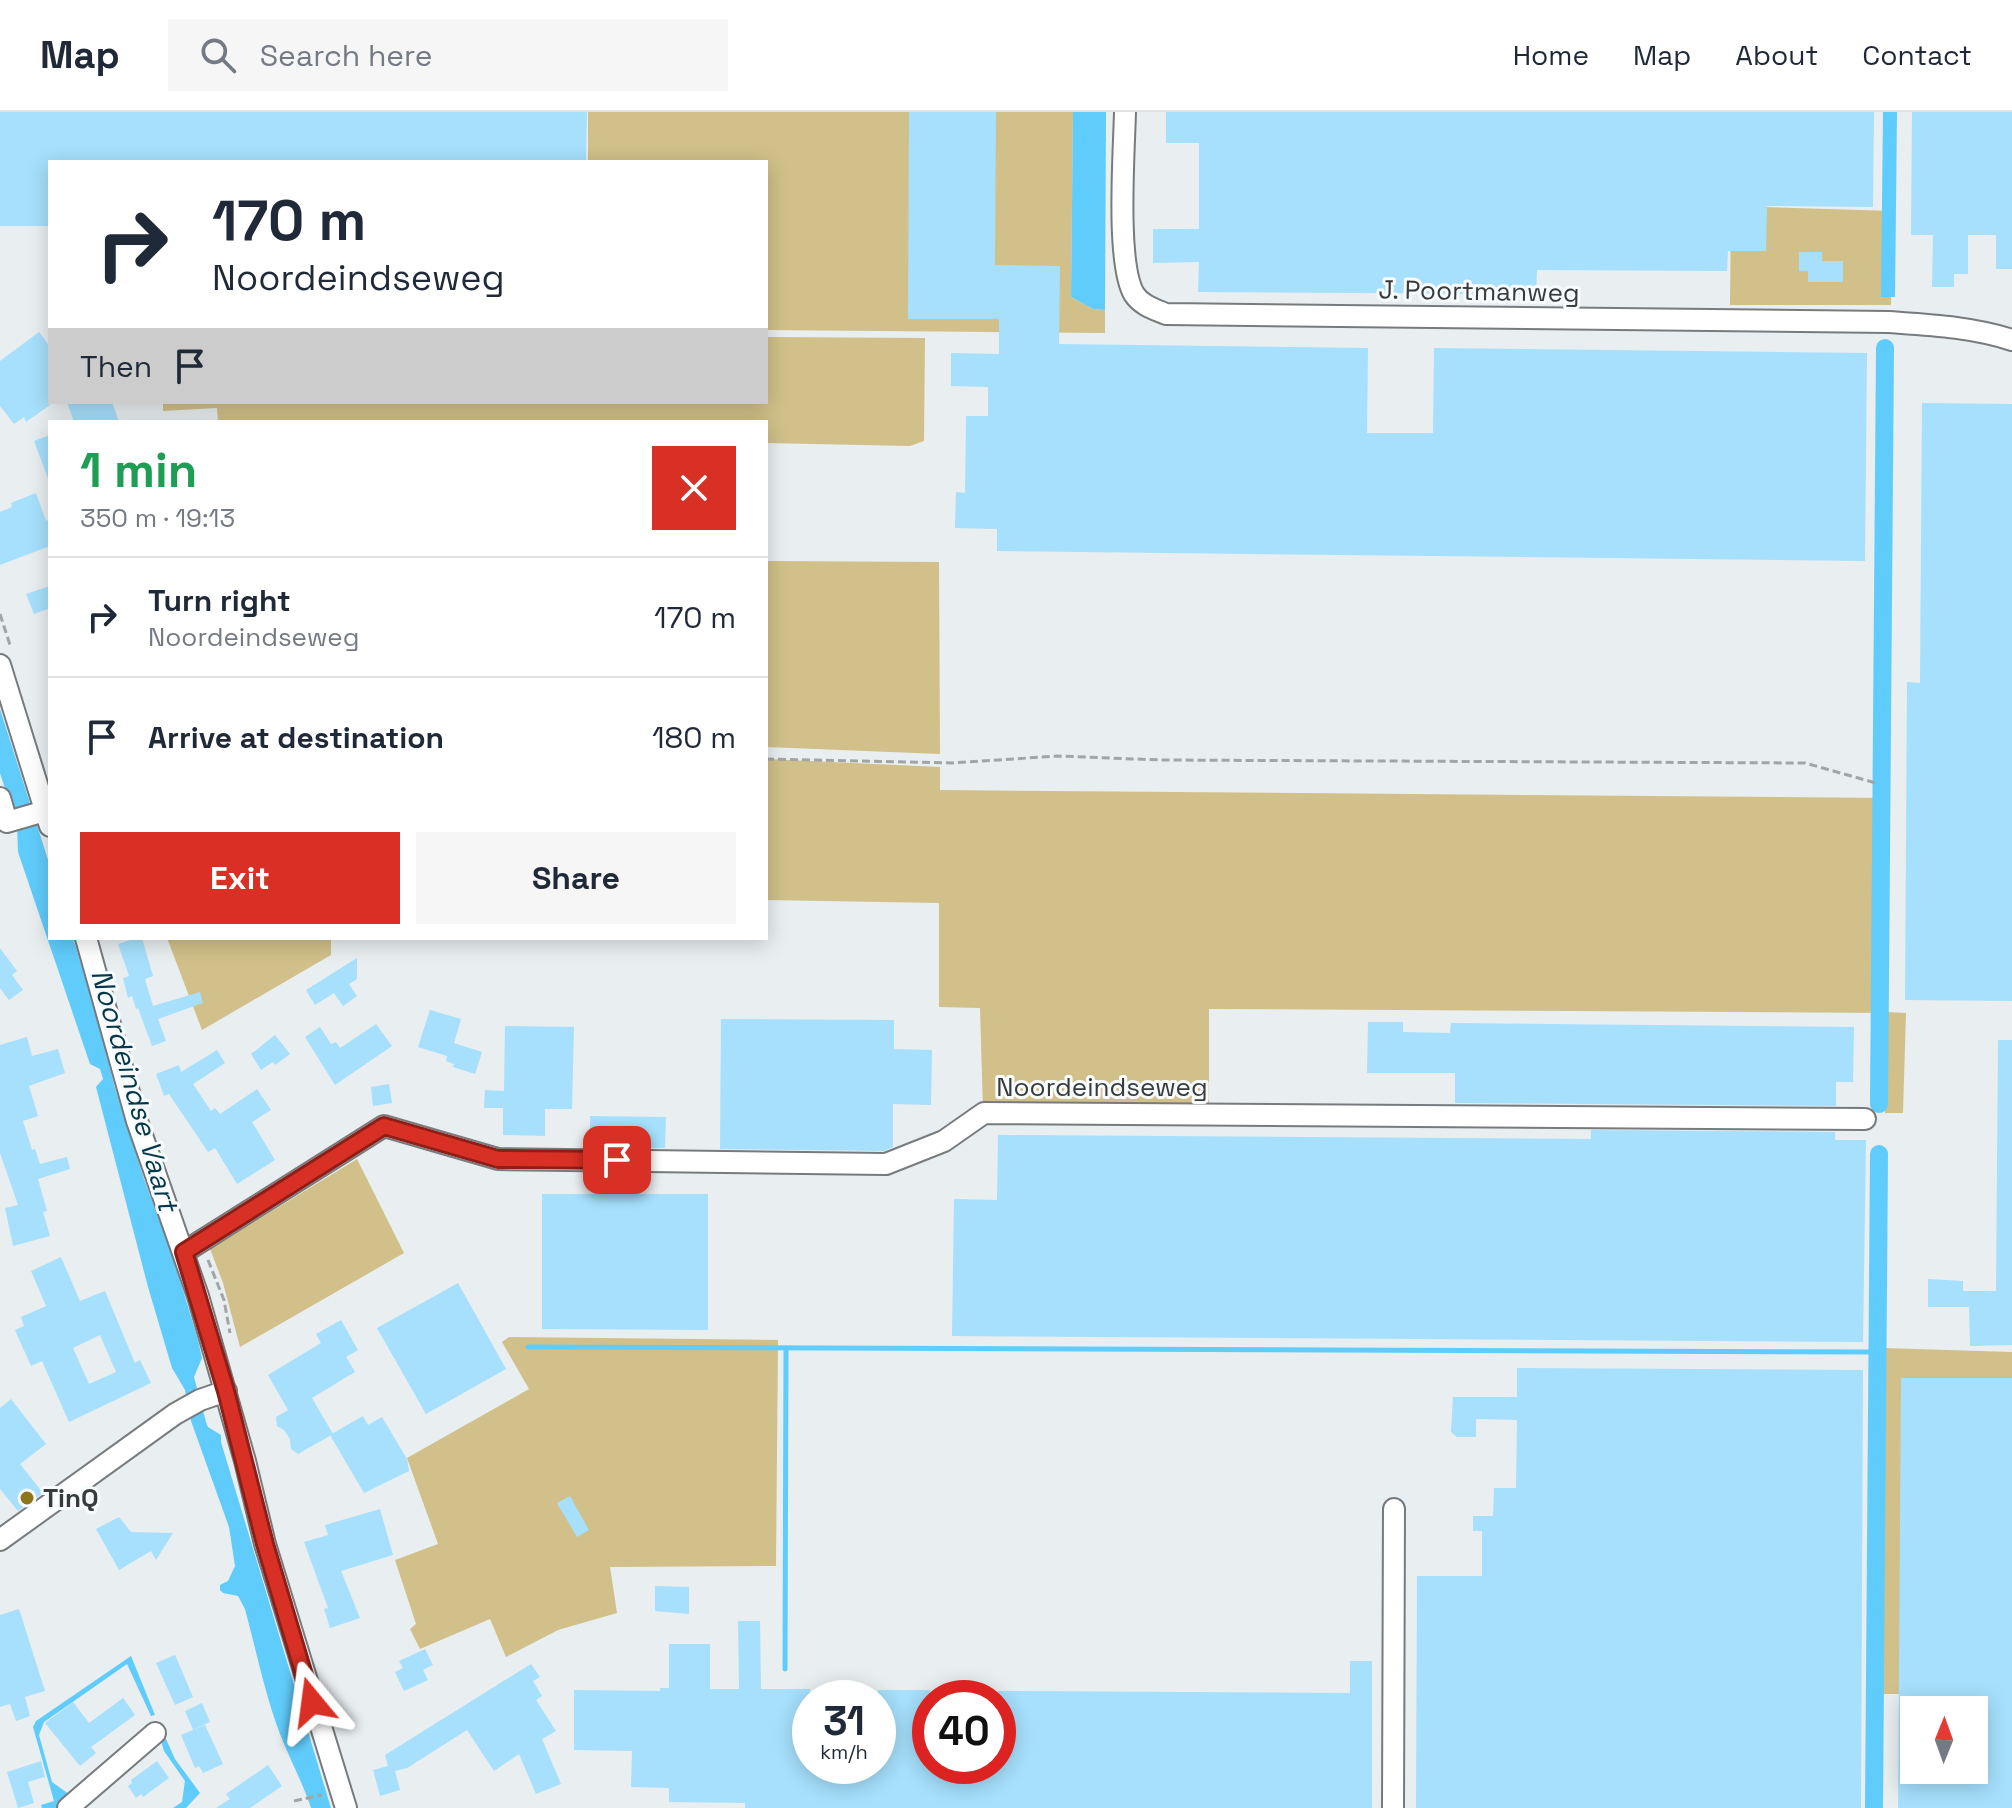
<!DOCTYPE html>
<meta charset="utf-8">
<style>
body{margin:0;font-family:"Space Grotesk",sans-serif;background:#f6f6f7;color:#1f2937;height:100vh;display:flex;flex-direction:column;font-size:30px;white-space:nowrap}
*{box-sizing:border-box;margin:0}
p{font-size:26px;color:#747a83}
.icon{flex:none;width:44px;height:44px;fill:none;stroke:currentColor;stroke-width:2;stroke-linecap:round;stroke-linejoin:round}
.map{position:relative;flex:1;overflow:hidden}
.details{position:absolute;left:48px;top:308px;width:720px;height:520px;display:flex;flex-direction:column;background:#fff;border-radius:0px;box-shadow:0 4px 20px #0003}
.details>*{flex:none}
.guide{position:absolute;left:48px;top:48px;width:720px;height:244px;border-radius:0px;box-shadow:0 4px 20px #0003;background:#fff;color:#1f2937;overflow:hidden}
.needle{width:52px;rotate:1deg}
.fabs{position:absolute;left:1900px;top:1584px;display:grid;gap:16px}
.fabs a{display:grid;place-items:center;width:88px;height:88px;border-radius:0px;background:#fff;box-shadow:0 4px 20px #0003;font-size:40px}
.speed{position:absolute;left:792px;top:1568px;display:flex;gap:16px;font-size:40px;font-weight:700;text-align:center}
.speed>*{display:grid;place-content:center;width:104px;height:104px;border-radius:50%;background:#fff;box-shadow:0 4px 20px #0003;line-height:1}
.speed small{font-size:20px;font-weight:400}
.speed .limit{border:12px solid #d22;background:#fff;color:#111}
.pin{position:absolute;display:grid;place-items:center;width:68px;height:68px;color:#fff;margin:-34px;border-radius:16px;box-shadow:0 4px 12px #0006}
.me{position:absolute;width:88px;margin:-44px;rotate:344deg;stroke-linejoin:round;filter:drop-shadow(0 0 6px #0008)}
.turn{display:flex;align-items:center;gap:28px;height:168px;padding:0 32px;font-size:36px}
.turn .icon{width:104px;height:104px;stroke-width:2.5}
.turn b{display:block;font-size:56px;line-height:68px}
.then{display:flex;align-items:center;height:76px;padding:0 32px;background:#0003;gap:16px;font-size:30px}
.round{display:grid;place-items:center;flex:none;width:84px;height:84px;border-radius:0px;background:#f6f6f7}
.headline{display:flex;align-items:center;justify-content:space-between;height:136px;padding:0 32px}
h1{font-size:48px;font-weight:600;line-height:60px;color:#1e9e55}
.cta{display:flex;gap:16px;margin-top:auto;padding:16px 32px}
.cta a{flex:1;height:92px;border-radius:0px;background:#d93025;color:#fff;font-size:32px;font-weight:600;line-height:92px;text-align:center}
.cta a+a{background:#f6f6f7;color:#1f2937}
ul{padding:0;list-style:none}
li{display:flex;align-items:center;gap:24px;height:120px;padding:0 32px;border-top:2px solid #e0e1e3}
li div{flex:1}
li b{display:block;font-size:30px}
li em{font-style:normal}
header{display:flex;align-items:center;gap:48px;box-sizing:border-box;height:112px;padding:0 40px;background:#fff;border-bottom:2px solid #e0e1e3}
header strong{font-size:38px}
nav{display:flex;gap:44px;margin-inline-start:auto;font-size:28px}
.search{width:560px;height:72px;background:#f6f6f7;display:flex;align-items:center;gap:20px;box-sizing:border-box;padding:0 28px;border-radius:0px;color:#747a83;font-size:30px}
.map>svg:first-child{display:block}
.green{fill:#d1c089}
.water{fill:#60ccfb}
.lines{fill:none;stroke-linecap:round;stroke-linejoin:round}
.stream{stroke:#60ccfb;stroke-width:5}
.canal{stroke:#60ccfb;stroke-width:18}
.building{fill:#a6e0fc;fill-rule:evenodd}
.minor-casing{stroke:#777b7d;stroke-width:24}
.path{stroke:#a1a5a6;stroke-width:3;stroke-dasharray:8 4;stroke-linecap:butt}
.minor{stroke:#fff;stroke-width:20}
.route-casing{stroke:#8d1f18;stroke-width:20}
.route{stroke:#d93025;stroke-width:14}
.poi-dot{fill:#8d7519;stroke:#f7fbfe;stroke-width:3}
.labels{text-anchor:middle;dominant-baseline:central;stroke-width:6;stroke-linejoin:round;paint-order:stroke}
.street-label{font-size:26px;fill:#393b3b;stroke:#f7fbfe}
.poi-label{font-size:26px;font-weight:bold;fill:#393b3b;stroke:#f7fbfe;text-anchor:start}
.water-label{font-size:28px;font-style:italic;fill:#043749;stroke:#f7fbfe}
</style>
<header>
<strong>Map</strong>
<div class="search"><svg class="icon" aria-label="search" viewBox="0 0 24 24"><circle cx="10" cy="10" r="6"/><path d="M15 15l6 6"/></svg>Search here</div>
<nav><a>Home</a><a>Map</a><a>About</a><a>Contact</a></nav>
</header>
<div class="map">
<svg width="2012" height="1696" viewBox="0 0 2012 1696">
<rect width="100%" height="100%" fill="#e9eef0"/>
<!-- green -->
<g class="green">
<path d="M588,0H1073L1071,185L1093,197L1105,198V221L766,218V50H588Z"/>
<path d="M1731,94L1892,99L1891,193H1730Z"/>
<path d="M766,225L925,226L924,329L910,334L766,331V310H218L217,296L163,299V290H130H766Z"/>
<path d="M766,449L939,450L940,642L766,635Z"/>
<path d="M766,647L940,655V678L1887,686V900L1906,901L1903,1001H1885L1886,901L1209,897V999H983L980,896L939,895V791L766,788Z"/>
<path d="M167,826H331V843L202,918Z"/>
<path d="M357,1047L404,1141L240,1235L223,1171L210,1137Z"/>
<path d="M509,1225L778,1228L776,1454L610,1455L617,1501L558,1518L506,1545L490,1507L420,1537L410,1517L416,1512L395,1448L438,1432L407,1346L529,1277L502,1230Z"/>
<path d="M1883,1236L2012,1240V1582H1880Z"/>
</g>
<!-- water -->
<g class="water">
<path d="M1073,0H1106L1105,198L1093,197L1071,185Z"/>
<path d="M1883,0H1897L1895,185H1881Z"/>
<path d="M0,597L50,754V826H73L95,897L115,976L144,1067L174,1148L198,1228L202,1246L194,1265L206,1310L208,1315L221,1323V1330L331,1696H311C303,1671 290,1648 280,1622C265,1582 256,1538 245,1497L238,1484L223,1481L220,1478V1473L228,1469L235,1454L229,1415L191,1309L185,1278L172,1256L148,1175L96,975L103,967L100,957L90,952L18,740L17,714L0,661Z"/>
<path d="M131,1544L155,1603L151,1604L127,1552L44,1610L39,1623L52,1670L73,1685L77,1696H42L41,1693L54,1689L33,1615L36,1609Z"/>
<path d="M166,1627L175,1647L200,1681L186,1696H173L182,1690L185,1669L164,1639L161,1629Z"/>
</g>
<g class="lines">
<!-- stream -->
<g class="stream">
<path d="M528,1235L1877,1240"/>
<path d="M785,1557L786,1236"/>
</g>
<!-- canal -->
<g class="canal">
<path d="M1879,992L1885,236"/>
<path d="M1874,1696L1879,1042"/>
</g>
</g>
<!-- building -->
<g class="building">
<path d="M0,0H587L586,50H50V114H0Z"/>
<path d="M909,0H996L995,153L1060,154L1059,232L1368,236L1367,321H1433L1434,236L1867,241L1865,449L997,439V417L955,416L956,380L965,381L966,304H988V275L951,274V241L999,242V207H908Z"/>
<path d="M1166,0H1874L1873,95L1767,94L1766,139H1728L1727,159L1537,158L1536,182L1198,180L1199,150L1153,151V117H1199V31H1166Z"/>
<path d="M1912,0H2012V157H1996V123H1968V162H1954V175H1932L1933,123H1911Z"/>
<path d="M1799,140H1822V149H1843V170H1808V159H1799Z"/>
<path d="M39,220L50,235V293L26,310L24,305L14,312L0,294V249Z"/>
<path d="M67,290H112L119,310H74Z"/>
<path d="M1922,291L2012,292V889L1905,888L1907,570L1920,571Z"/>
<path d="M50,323V368L49,369L34,329Z"/>
<path d="M36,381L46,409L50,407V434L0,453V400L12,395L11,391Z"/>
<path d="M50,474V496L34,502L26,482Z"/>
<path d="M137,826H142L153,864L145,867L153,894L200,880L203,891L158,907L166,929L152,934L138,896L136,897L132,884L128,886L123,866L129,864L118,832Z"/>
<path d="M0,836L17,859L12,863L23,878L9,888L0,876Z"/>
<path d="M357,846V867L349,872L357,884L343,894L334,881L315,893L306,878Z"/>
<path d="M430,898L461,907L454,931L482,940L475,962L453,955L454,952L446,949L447,944L418,935Z"/>
<path d="M721,907L894,908V937L932,938L931,993L893,992V1035L884,1039L720,1037Z"/>
<path d="M1368,910H1403V920L1450,921L1451,911L1854,915L1853,970H1836V994L1455,991V961H1367Z"/>
<path d="M376,912L392,934L335,973L305,925L320,915L331,932L336,930L340,936Z"/>
<path d="M505,914L574,915L572,997H545V1024L503,1023V996H484L485,978L504,979Z"/>
<path d="M275,923L290,942L275,953L273,950L261,958L251,942Z"/>
<path d="M27,925L32,944L58,937L65,961L29,974L38,1004L23,1009L32,1038L35,1037L40,1052L67,1045L70,1057L38,1067L47,1099L43,1100L50,1124L13,1134L5,1096L18,1093L0,1041V933Z"/>
<path d="M1998,928H2012V1233L1970,1234L1969,1195H1928V1167L1963,1169V1179H1996Z"/>
<path d="M217,938L225,951L193,972L211,999L215,996L220,1002L257,977L271,998L252,1010L275,1048L237,1072L215,1036L208,1040L169,982L164,984L156,962L179,953L181,960Z"/>
<path d="M389,972L392,991L373,994L371,975Z"/>
<path d="M590,1004L666,1005L665,1036L590,1035Z"/>
<path d="M1591,1018L1835,1020V1028H1866L1863,1230L952,1224L954,1087L997,1088L998,1023L1591,1027Z"/>
<path d="M542,1082H708V1218L542,1217Z"/>
<path d="M61,1145L80,1189L105,1179L135,1251L140,1248L151,1271L69,1310L42,1249L31,1254L15,1218L24,1214L21,1205L46,1194L31,1159ZM100,1223L116,1260L89,1272L73,1236Z"/>
<path d="M458,1171L506,1257L426,1302L377,1216Z"/>
<path d="M341,1208L358,1238L346,1245L355,1260L312,1286L333,1322L298,1342L291,1337L290,1327L284,1318L277,1314L276,1305L288,1298L268,1263L321,1231L316,1222Z"/>
<path d="M1517,1256L1863,1258L1861,1696H1416L1417,1464H1482V1419H1473V1404H1493L1494,1376H1516L1517,1308L1476,1307V1325H1457L1451,1320L1453,1285H1517Z"/>
<path d="M1901,1266H2012V1696H1898ZM1914,1598H1974V1658H1914Z"/>
<path d="M11,1287L46,1332L20,1352L43,1381L18,1399L0,1377V1296Z"/>
<path d="M363,1304L368,1313L382,1305L407,1347L409,1359L364,1381L330,1323Z"/>
<path d="M570,1384L589,1418L577,1425L557,1391Z"/>
<path d="M380,1397L393,1443L341,1459L360,1506L330,1516L324,1497L328,1496L304,1430L328,1423L325,1413Z"/>
<path d="M119,1405L131,1420L173,1421L156,1448L151,1439L119,1458L96,1417Z"/>
<path d="M655,1474L689,1475V1502L655,1499Z"/>
<path d="M19,1497L45,1579L25,1585L30,1604L16,1609L10,1592L0,1595V1503Z"/>
<path d="M738,1509H760L761,1577H810V1654H878V1578H930V1654H998V1579L1350,1581V1549H1372V1696H745V1691L669,1690V1676L631,1675L632,1639L574,1638V1578L660,1579V1576H669V1532H710V1577H739Z"/>
<path d="M425,1537L433,1553L423,1558L428,1568L404,1579L395,1560L403,1556L399,1549Z"/>
<path d="M175,1543L193,1585L175,1593L156,1551Z"/>
<path d="M531,1552L540,1565L533,1569L542,1584L536,1588L556,1619L542,1627L561,1672L536,1682L519,1642L494,1659L467,1618L407,1656L395,1659L400,1678L380,1684L373,1658L388,1654L385,1643Z"/>
<path d="M123,1586L135,1603L91,1635L96,1641L80,1654L45,1611L73,1590L89,1611Z"/>
<path d="M202,1591L210,1610L193,1618L185,1599Z"/>
<path d="M205,1613L223,1652L203,1661L199,1654L195,1656L181,1623Z"/>
<path d="M41,1649L45,1665L28,1670L34,1691L18,1696L7,1660Z"/>
<path d="M157,1649L169,1666L143,1685L141,1682L136,1686L128,1674L132,1671L131,1668Z"/>
<path d="M268,1653L282,1674L250,1696H216L230,1687L226,1682Z"/>
</g>
<g class="lines">
<defs>
<g id="minor">
<path d="M1125,0C1124,41 1116,151 1134,182C1141,193 1154,197 1166,202L1889,210C1931,213 1972,215 2012,228"/>
<path d="M0,553L50,714"/>
<path d="M0,686L7,710L45,699"/>
<path d="M86,826L137,1009L198,1184L245,1349L265,1432L346,1696"/>
<path d="M184,1140L384,1014L498,1047L886,1052L944,1029L984,1001L1865,1007"/>
<path d="M0,1428L175,1302L200,1288L226,1279"/>
<path d="M68,1696L155,1621"/>
<path d="M1393,1696L1394,1397"/>
</g>
</defs>
<!-- minor casing -->
<use href="#minor" class="minor-casing"/>
<!-- path -->
<g class="path">
<path d="M0,502L11,536"/>
<path d="M766,647L952,651L1058,644L1161,648L1805,651L1876,671"/>
<path d="M208,1148L224,1188L230,1221"/>
<path d="M294,1689L322,1683"/>
</g>
<!-- minor -->
<use href="#minor" class="minor"/>
</g>
<g class="lines">
<defs>
<path id="route" d="M312,1590L265,1432L226,1279L184,1140L384,1014L498,1047L617,1048"/>
</defs>
<!-- route casing -->
<use href="#route" class="route-casing"/>
<!-- route -->
<use href="#route" class="route"/>
</g>
<!-- markers -->
<circle class="poi-dot" cx="27" cy="1386" r="8"/>
<g class="labels">
<!-- street labels -->
<g class="street-label">
<text transform="translate(1479 179) rotate(1)">J. Poortmanweg</text>
<text x="1102" y="975">Noordeindseweg</text>
</g>
<!-- poi labels -->
<g class="poi-label">
<text x="43" y="1386">TinQ</text>
</g>
<!-- water labels -->
<g class="water-label">
<text transform="translate(135 978) rotate(74)">Noordeindse Vaart</text>
</g>
</g>
</svg>
<div class="fabs">
<a><svg class="needle" viewBox="-14 -14 28 28"><path d="M0-13l5 13h-10z" fill="#e53935"/><path d="M0 13l5-13h-10z" fill="#747a83"/></svg></a>
</div>
<div class="speed"><div>31<small>km/h</small></div><div class="limit">40</div></div>
<div class="pin" style="left:617px;top:1048px;background:#d93025"><svg class="icon" aria-label="arrive" viewBox="0 0 24 24"><path d="M6 21V4h12l-3 4 3 4H6"/></svg></div>
<svg class="me" style="left:312px;top:1590px" viewBox="-20 -20 40 40"><path d="M0-17L14 15 0 8-14 15z" fill="#d93025" stroke="#fff" stroke-width="4"/></svg>
<div class="guide">
<div class="turn"><svg class="icon" aria-label="right" viewBox="0 0 24 24"><path d="M7 20v-9h11M14 6l5 5-5 5"/></svg><div><b>170 m</b>Noordeindseweg</div></div>
<div class="then">Then<svg class="icon" aria-label="arrive" viewBox="0 0 24 24"><path d="M6 21V4h12l-3 4 3 4H6"/></svg></div>
</div>
<section class="details">
<div class="headline"><div><h1>1 min</h1><p>350 m · 19:13</p></div><a class="round" style="background:#d93025;color:#fff"><svg class="icon" aria-label="close" viewBox="0 0 24 24"><path d="M6 6l12 12M18 6L6 18"/></svg></a></div>
<ul>
<li><svg class="icon" aria-label="right" viewBox="0 0 24 24"><path d="M7 20v-9h11M14 6l5 5-5 5"/></svg><div><b>Turn right</b><p>Noordeindseweg</p></div><em>170 m</em></li>
<li><svg class="icon" aria-label="arrive" viewBox="0 0 24 24"><path d="M6 21V4h12l-3 4 3 4H6"/></svg><div><b>Arrive at destination</b></div><em>180 m</em></li>
</ul>
<div class="cta"><a>Exit</a><a>Share</a></div>
</section>
</div>
